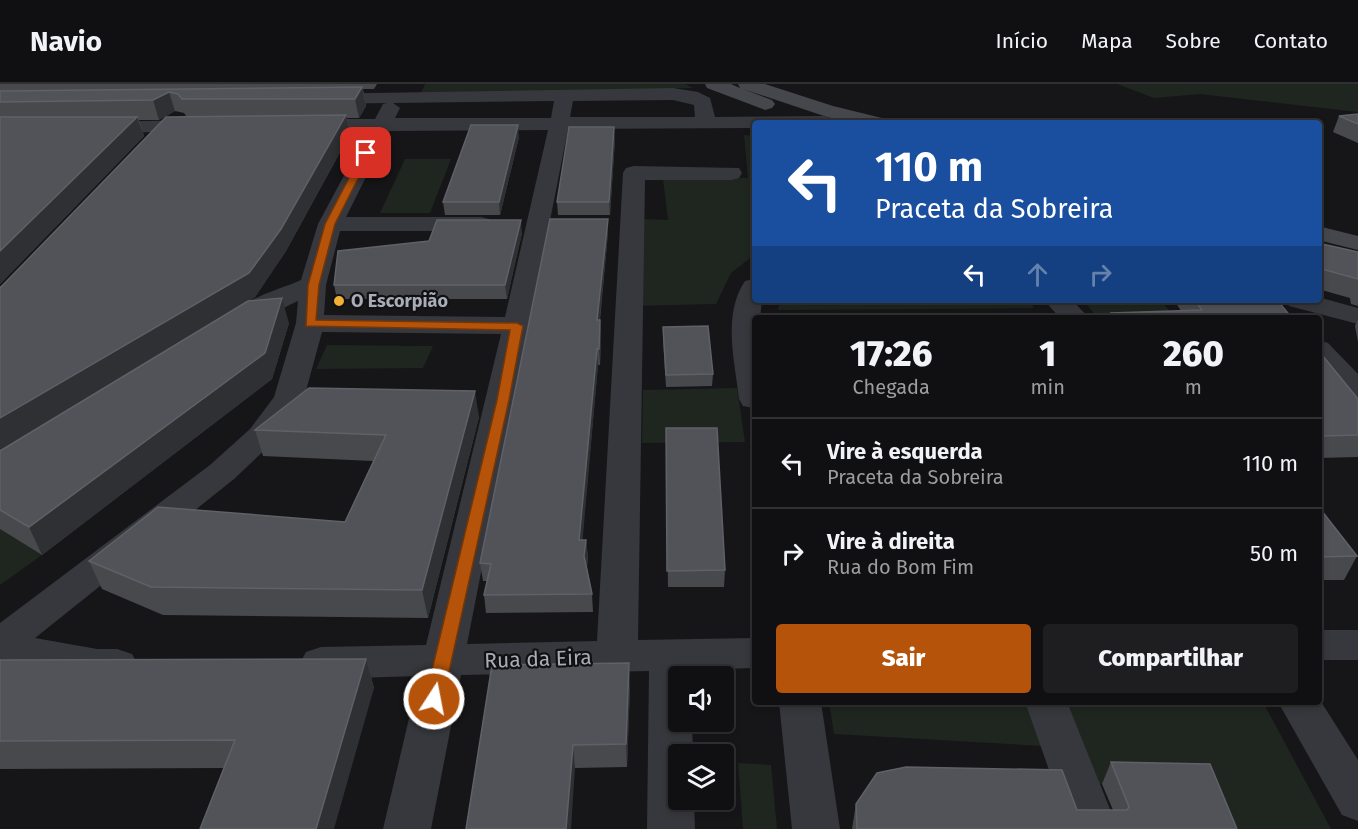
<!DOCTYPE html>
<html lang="pt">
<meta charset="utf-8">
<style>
body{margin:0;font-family:"Fira Sans",sans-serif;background:#1e1e20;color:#f1f3f6;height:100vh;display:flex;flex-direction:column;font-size:22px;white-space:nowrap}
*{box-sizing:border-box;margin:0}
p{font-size:20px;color:#9c9d9f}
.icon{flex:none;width:33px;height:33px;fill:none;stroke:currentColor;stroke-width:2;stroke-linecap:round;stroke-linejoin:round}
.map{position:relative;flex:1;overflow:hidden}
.panel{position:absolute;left:752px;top:231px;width:570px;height:390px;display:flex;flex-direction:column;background:#101012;border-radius:6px;box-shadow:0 3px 9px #0003,0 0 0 2px #303032}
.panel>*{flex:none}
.guide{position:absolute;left:752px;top:36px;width:570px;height:183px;border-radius:6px;box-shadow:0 3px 9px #0003,0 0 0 2px #303032;background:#1a4fa0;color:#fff;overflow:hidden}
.fabs{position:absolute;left:668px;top:582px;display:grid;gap:12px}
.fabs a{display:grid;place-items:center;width:66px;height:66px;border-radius:6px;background:#101012;box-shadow:0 3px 9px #0003,0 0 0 2px #303032;font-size:30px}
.pin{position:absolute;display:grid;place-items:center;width:51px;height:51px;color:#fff;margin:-26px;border-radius:12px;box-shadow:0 3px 9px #0006}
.me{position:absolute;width:66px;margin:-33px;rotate:11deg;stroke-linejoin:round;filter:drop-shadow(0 0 4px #0008)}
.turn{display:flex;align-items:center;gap:21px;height:126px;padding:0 24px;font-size:27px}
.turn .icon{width:78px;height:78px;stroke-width:2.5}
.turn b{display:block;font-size:42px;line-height:51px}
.lanes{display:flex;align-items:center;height:57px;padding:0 24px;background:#0003;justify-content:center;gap:30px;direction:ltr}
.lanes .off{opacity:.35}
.eta{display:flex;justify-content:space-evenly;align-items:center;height:102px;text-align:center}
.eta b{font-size:36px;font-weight:800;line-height:42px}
.cta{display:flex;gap:12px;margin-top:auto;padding:12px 24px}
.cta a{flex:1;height:69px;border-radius:6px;background:#b45309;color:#fff;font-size:24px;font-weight:800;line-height:69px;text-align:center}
.cta a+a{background:#1e1e20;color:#f1f3f6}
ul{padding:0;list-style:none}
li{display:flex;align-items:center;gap:18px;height:90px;padding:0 24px;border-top:2px solid #303032}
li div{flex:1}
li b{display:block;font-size:22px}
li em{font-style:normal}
header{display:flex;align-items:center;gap:36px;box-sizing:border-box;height:84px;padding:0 30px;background:#101012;border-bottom:2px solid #303032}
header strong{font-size:28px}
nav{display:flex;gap:33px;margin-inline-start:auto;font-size:21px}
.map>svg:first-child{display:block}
.green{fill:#1e261f}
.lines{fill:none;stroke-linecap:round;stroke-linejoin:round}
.street{fill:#37383d;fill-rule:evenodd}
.secondary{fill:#45474d;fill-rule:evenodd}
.wall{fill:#47494d}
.shaded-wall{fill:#2f3033}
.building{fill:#525359;stroke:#5f6168;stroke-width:1.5}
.route{fill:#b45309;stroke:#753606;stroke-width:1.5}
.poi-dot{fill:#f2b134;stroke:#111113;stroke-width:2}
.labels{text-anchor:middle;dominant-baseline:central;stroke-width:4.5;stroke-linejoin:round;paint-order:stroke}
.poi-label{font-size:18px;font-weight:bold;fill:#a8adb8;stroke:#111113;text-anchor:start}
.near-street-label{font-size:21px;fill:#a8adb8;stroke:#111113}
</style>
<header>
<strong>Navio</strong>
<nav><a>Início</a><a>Mapa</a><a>Sobre</a><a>Contato</a></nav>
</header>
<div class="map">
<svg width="1358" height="745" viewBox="0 0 1358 745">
<rect width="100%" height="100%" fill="#161618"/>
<!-- green -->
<g class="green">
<path d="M425,0H685L693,4L421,9Z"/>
<path d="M1117,0H1358V28L1200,10L1154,14Z"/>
<path d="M744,51L754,52V171L731,189L716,220L628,222L643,135L668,136L663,95L748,94Z"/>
<path d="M405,75H451L430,129H380Z"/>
<path d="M780,216H1029L1034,224L778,226Z"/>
<path d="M1083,216H1160L1176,234L1097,233Z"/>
<path d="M327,261L433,262L423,284L316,285Z"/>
<path d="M737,304L745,358L642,359L643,306Z"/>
<path d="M0,445L42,471L0,501Z"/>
<path d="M829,618H1025L1042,662L834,650Z"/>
<path d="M1263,618L1331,745H1216L1196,701L1088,700L1062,619Z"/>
<path d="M738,679L771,681L777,745H743Z"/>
</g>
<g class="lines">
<!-- street -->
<g class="street">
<path d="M673,4L698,8L710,14L715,33L823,32L830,34L833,38L754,39V44L568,45L467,560L597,557L623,89L626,84L634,82L739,84L742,89L739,94L731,96H645L638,556L754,554V584L691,586V592H678V638H692L693,670H678V716H694L695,745H647L649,587L461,591L431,745H383L419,592L321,595L306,590L300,579L306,568L321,563L426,561L501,250L322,248L304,314L272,359L234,395L35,554L97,565H117L132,570L138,581L132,592C93,604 39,586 0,578V539L210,381L250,345L274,313L296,239L298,217C279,225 251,246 232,241L228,235C243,214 279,206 301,196L318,140L368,47H302L295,45L292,41L295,37L302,35H375L383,20L387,19L319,20L309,14L312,10ZM673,16L694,21L695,33H570L573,17ZM554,17L551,34H395L400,24L393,19ZM548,46L505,233L324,231L326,201L340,147H481L489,145L493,140L489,135L481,133H346L389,47Z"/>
<path d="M199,36L206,38L209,42L206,46L95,50L88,48L85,44L88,40L95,38Z"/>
<path d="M754,195V216H762L760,234H754V324L743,322L739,315C735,277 722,231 745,197Z"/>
<path d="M1318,213L1358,224V240L1289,222L1286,216H1318Z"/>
<path d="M1044,216H1072L1089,234H1060Z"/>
<path d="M1318,256L1328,259L1358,290V317L1347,314L1318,283Z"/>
<rect x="1318" y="546" width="40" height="30"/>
<path d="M1318,613L1358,676V737L1342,731L1278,618H1318Z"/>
<path d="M779,618H821L840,745H792Z"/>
<path d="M1025,618H1067L1118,745H1070Z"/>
</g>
<!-- secondary -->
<g class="secondary">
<path d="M705,0H731L740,4L738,0H765L833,22L886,35L889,39H853L827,33L743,5L772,16L775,20L772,24L765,26L707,4Z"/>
<path d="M1318,142L1358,152V166L1318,156Z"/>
</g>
</g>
<!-- wall -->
<g class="wall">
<path d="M0,0H377L374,5H363L366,22L359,34H347L350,50L286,167L255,213L176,261L289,239L272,295L42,471L0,445V203L186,32L184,29L175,27L159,36H139L144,52L0,200Z"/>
<path d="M1358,30V59L1333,48L1339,32Z"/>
<path d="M519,53L500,131H445L443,118Z"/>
<path d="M615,55L610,131H558L557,118Z"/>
<path d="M608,135V149L600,236L601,252L600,281H598L582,456H586L588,474L587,483L592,510L593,528L486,529L484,511L487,497H483L480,479Z"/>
<path d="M522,149L507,215H337L334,201L429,157Z"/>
<path d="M1318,159L1358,168V222L1351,220L1350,214L1318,205Z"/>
<path d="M1174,216H1277L1292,234H1109L1111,229L1181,227Z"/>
<path d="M1358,235V258L1355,242Z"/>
<path d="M663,254L713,290L712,302L666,303Z"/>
<path d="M1318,266L1358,315V373L1318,374Z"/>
<path d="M479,333L428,534L163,531L102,505L89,477L345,438L373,377L263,372L255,346Z"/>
<path d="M666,344L725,486L724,503H668Z"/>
<path d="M1318,422L1357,472L1344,496H1318Z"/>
<path d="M366,575L374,604L224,684L0,685V576Z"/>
<path d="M492,581L630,602L627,683L575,684Z"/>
<path d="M1111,678L1237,745H852L856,720L1113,726L1102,700Z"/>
</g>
<!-- shaded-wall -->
<g class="shaded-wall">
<path d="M362,3L366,22L359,34L355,15Z"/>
<path d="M169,8L175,27L159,36L153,16Z"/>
<path d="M346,31L350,50L286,167L255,213L0,367V334Z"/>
<path d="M137,33L144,52L0,200V167Z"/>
<path d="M518,41L519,53L500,131L499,118Z"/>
<path d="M614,43L615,55L610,131L609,118Z"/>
<path d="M608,135V149L598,252L597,236Z"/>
<path d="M521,136L522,149L507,215L505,201Z"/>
<path d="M282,214L289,239L272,295L42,471L29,443Z"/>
<path d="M600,236L601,252L600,281L599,265Z"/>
<path d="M597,265L598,281L581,474L579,456Z"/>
<path d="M475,307L479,333L428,534L422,506Z"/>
<path d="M586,456L588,474L586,490L584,472Z"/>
<path d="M366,575L374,604L334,745H316Z"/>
<path d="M629,579L630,602L627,683L626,660Z"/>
<path d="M573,661L575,684L571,745H566Z"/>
</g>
<!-- building -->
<g class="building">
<path d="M362,3L355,15H182L178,10L169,8L153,16L0,18V7Z"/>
<path d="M1358,30V40L1339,32Z"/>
<path d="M346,31L281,145L249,189L0,334V203H1L166,33Z"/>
<path d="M0,33H137L0,167Z"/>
<path d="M471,41H518L499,118H443Z"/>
<path d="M569,43H614L609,118H557Z"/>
<path d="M550,135H608L597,236H600L599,265H597L579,456H586L584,472L592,510L484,511L491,480L480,479Z"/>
<path d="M437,136H521L505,201H334L338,167L429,157Z"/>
<path d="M1318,159L1358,168V195L1318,184Z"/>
<path d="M282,214L265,269L29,443L0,426V367L248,217Z"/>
<path d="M1195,216H1277L1292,234H1114L1111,229L1202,226Z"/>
<path d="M1008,233L1068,234H1008Z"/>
<path d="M708,242L713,290L666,291L663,243Z"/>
<path d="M1318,266L1358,315V351L1321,352L1318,349Z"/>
<path d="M309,304L475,307L422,506L151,503L89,477L158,423L345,438L386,351L255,346Z"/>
<path d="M666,344H717L725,486L667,487Z"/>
<path d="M1318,422L1357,472L1318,473Z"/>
<path d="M366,575L316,745H200L235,656L0,657V576Z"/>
<path d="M629,579L626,660L573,661L566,745H466L492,581Z"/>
<path d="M1111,678L1210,680L1237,745H857L856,720L877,689L906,683L1062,686L1077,726H1127L1129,723Z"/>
</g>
<!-- route -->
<path class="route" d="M366,67L371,69L335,140L319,201L316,236L517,239L523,242L509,316L443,615L440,619H428L425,615L497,316L510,246L306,242L308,201L325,140L362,69Z"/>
<!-- markers -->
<circle class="poi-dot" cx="339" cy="217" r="6"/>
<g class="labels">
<!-- poi labels -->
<g class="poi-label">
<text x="351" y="217">O Escorpião</text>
</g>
<!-- near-street labels -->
<g class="near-street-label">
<text transform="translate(538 575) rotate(-2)">Rua da Eira</text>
</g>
</g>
</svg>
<div class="fabs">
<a><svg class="icon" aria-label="sound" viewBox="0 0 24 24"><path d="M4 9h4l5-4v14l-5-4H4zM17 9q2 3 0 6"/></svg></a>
<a><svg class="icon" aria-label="layers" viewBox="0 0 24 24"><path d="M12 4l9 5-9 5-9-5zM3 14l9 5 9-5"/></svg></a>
</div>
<div class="pin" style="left:366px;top:69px;background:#d93025"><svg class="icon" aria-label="arrive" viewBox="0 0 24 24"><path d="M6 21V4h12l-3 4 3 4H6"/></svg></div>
<svg class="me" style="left:434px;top:615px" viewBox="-20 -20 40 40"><circle r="17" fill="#b45309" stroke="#fff" stroke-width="3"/><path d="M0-11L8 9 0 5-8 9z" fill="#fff"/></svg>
<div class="guide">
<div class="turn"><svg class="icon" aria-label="left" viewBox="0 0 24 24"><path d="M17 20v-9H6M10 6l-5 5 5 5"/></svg><div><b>110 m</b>Praceta da Sobreira</div></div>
<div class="lanes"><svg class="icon" aria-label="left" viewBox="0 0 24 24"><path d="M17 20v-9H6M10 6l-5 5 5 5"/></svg><svg class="icon off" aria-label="ahead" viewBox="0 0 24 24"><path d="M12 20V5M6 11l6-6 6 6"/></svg><svg class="icon off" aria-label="right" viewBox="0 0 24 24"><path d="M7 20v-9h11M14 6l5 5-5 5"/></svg></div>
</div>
<section class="panel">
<div class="eta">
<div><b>17:26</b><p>Chegada</p></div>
<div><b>1</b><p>min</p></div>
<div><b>260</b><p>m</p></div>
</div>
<ul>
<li><svg class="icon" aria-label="left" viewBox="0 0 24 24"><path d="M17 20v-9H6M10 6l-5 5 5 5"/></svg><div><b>Vire à esquerda</b><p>Praceta da Sobreira</p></div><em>110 m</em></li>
<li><svg class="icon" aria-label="right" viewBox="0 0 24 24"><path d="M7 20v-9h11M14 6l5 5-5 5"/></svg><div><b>Vire à direita</b><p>Rua do Bom Fim</p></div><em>50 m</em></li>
</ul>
<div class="cta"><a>Sair</a><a>Compartilhar</a></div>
</section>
</div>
